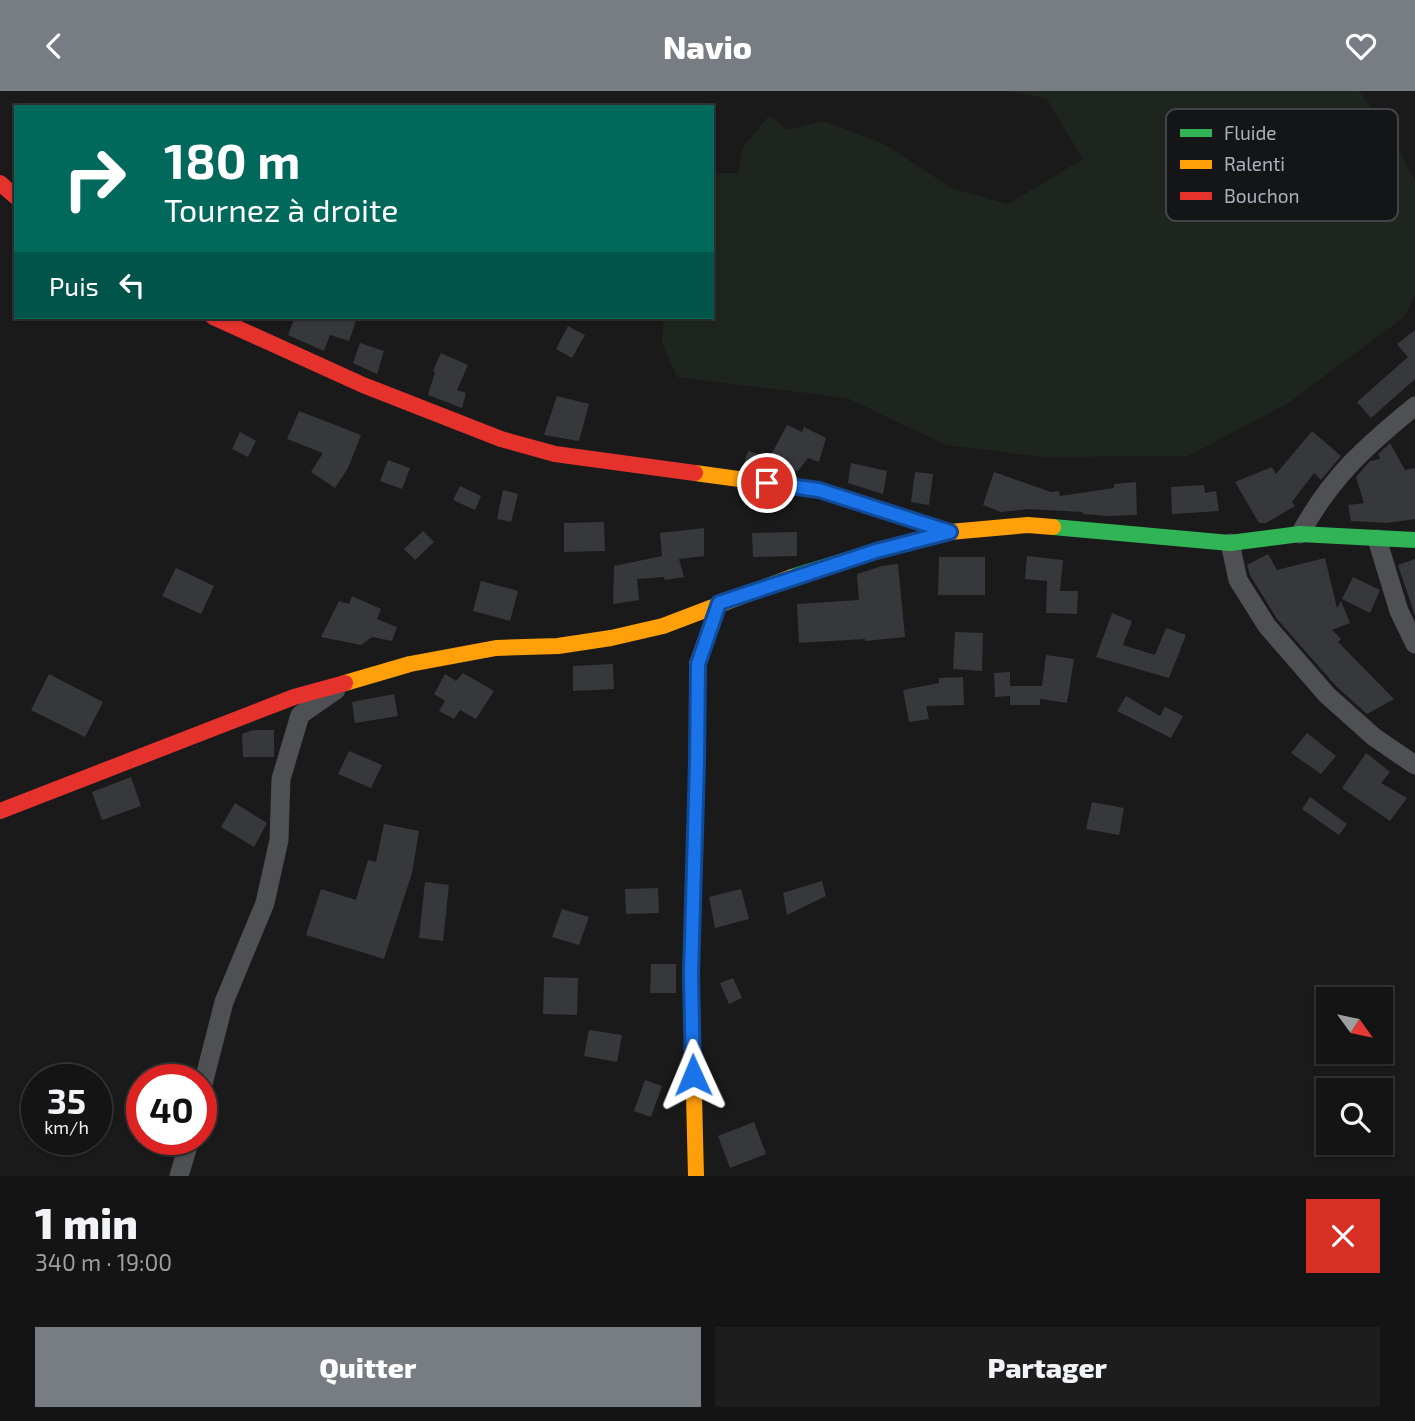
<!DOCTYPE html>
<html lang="fr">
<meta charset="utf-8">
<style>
body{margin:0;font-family:"Exo 2",sans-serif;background:#1d1d1d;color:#f1f3f6;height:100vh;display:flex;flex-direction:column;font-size:26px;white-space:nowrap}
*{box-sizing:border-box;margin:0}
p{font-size:23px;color:#9d9ea0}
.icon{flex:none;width:38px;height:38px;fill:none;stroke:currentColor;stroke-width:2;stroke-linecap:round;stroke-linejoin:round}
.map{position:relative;height:1085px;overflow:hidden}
.panel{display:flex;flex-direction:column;background:#141414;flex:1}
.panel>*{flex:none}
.hud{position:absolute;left:14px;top:14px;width:700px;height:214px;border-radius:0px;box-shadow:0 2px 5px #0004,0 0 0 2px #333334;background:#00695c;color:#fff;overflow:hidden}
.needle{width:46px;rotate:123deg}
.buttons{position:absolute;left:1316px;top:896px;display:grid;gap:14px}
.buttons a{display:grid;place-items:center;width:77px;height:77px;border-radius:0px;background:#141414;box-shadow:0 2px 5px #0004,0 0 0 2px #333334;font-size:35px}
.speed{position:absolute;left:21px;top:973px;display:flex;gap:14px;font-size:35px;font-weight:700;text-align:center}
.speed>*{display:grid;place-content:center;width:91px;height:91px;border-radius:50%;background:#141414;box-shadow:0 2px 5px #0004,0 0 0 2px #333334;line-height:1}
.speed small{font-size:18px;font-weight:400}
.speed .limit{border:10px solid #d22;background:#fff;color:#111}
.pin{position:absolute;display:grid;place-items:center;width:60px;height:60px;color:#fff;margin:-30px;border:4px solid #fff;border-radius:50%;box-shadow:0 2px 7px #0007}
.me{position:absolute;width:77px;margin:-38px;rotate:359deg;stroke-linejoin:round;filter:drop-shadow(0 0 5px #0008)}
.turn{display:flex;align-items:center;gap:24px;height:147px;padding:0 35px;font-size:32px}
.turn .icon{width:91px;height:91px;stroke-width:2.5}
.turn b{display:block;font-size:49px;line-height:60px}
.then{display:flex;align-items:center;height:66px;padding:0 35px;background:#0003;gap:14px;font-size:26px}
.round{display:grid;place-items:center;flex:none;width:74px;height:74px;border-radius:0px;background:#1d1d1d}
.overview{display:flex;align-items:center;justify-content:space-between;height:119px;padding:0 35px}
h1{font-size:42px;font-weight:800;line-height:52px}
.button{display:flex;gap:14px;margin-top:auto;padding:14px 35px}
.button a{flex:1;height:80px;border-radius:0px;background:#787d84;color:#fff;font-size:28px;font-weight:800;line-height:80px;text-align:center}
.button a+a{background:#1d1d1d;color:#f1f3f6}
header{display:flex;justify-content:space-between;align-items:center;height:91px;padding:0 35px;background:#787d84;color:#fff;font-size:32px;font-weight:800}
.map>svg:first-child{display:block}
.green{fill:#1e251e}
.building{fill:#37383b}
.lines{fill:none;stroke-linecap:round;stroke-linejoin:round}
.street{stroke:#4e5054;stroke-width:19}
.fast{stroke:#30b455;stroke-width:16}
.slow{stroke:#ff9f0a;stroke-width:16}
.jam{stroke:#e5322d;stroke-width:16}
.route-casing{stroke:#114b97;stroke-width:18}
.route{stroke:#1a73e8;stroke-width:12}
.key{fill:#141517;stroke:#414449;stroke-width:2}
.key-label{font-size:19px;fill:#abb2bc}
</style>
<header><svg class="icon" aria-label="back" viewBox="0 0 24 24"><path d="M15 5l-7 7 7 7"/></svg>Navio<svg class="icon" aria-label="heart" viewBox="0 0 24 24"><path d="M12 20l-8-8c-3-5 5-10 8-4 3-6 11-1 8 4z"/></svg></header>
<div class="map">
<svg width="1415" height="1085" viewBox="0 0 1415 1085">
<rect width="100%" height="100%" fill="#1a1a1b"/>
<!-- green -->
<path class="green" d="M1012,0H1359L1395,51L1415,89V204L1404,226L1290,311L1188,365L1043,366L946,354L847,307L677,286L662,252L664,226H712V82H738L743,56L770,24L786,39L823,30L884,53L953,98L1008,113L1083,68L1047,8Z"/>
<!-- building -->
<g class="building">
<path d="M295,226H342L356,230L349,250L330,244L324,260L288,244Z"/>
<path d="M568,235L585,244L572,267L556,258Z"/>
<path d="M1415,239V288L1371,327L1357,311L1408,266L1397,253Z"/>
<path d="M360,252L384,260L377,283L353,272Z"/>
<path d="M441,262L468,274L457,299L466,302L462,317L428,304L435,281L433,280Z"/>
<path d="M557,305L589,313L579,350L544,344Z"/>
<path d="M299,320L361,344L348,377L335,397L311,381L323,362L287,348Z"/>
<path d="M787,334L802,341L804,336L826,347L819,371L808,367L798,380L792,379L770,366Z"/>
<path d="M1312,340L1341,365L1321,389L1314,382L1292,411L1295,415L1266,432H1259L1235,391L1272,376L1276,383Z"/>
<path d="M240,341L256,350L248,366L232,358Z"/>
<path d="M1390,352L1405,379L1415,377V428L1387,432L1351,430L1348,414L1364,412L1356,386L1370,370L1380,368L1378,363Z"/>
<path d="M748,360L762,364L759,375L744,373Z"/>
<path d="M388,369L410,377L402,398L380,390Z"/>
<path d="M851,372L887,380L883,403L848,392Z"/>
<path d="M915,381L933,383L929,414L911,411Z"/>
<path d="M994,381L1051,401L1059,400L1060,405L1114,397V393L1136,391L1137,424L1108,425L1083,423L1082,421L1029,418L1001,421L983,414Z"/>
<path d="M1204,394L1205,402L1216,400L1219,420L1172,423L1171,396Z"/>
<path d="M460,395L481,405L475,419L453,409Z"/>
<path d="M503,399L518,403L511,431L497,428Z"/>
<path d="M604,431L605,460L564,461V432Z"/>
<path d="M704,437V465L679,468L684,486L665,489L664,486L637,488L639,509L613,513L614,475L662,465L660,442Z"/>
<path d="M423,440L434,451L415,469L404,458Z"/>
<path d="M797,441V465L753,466L752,442Z"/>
<path d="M1268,463L1277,479L1325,467L1337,517L1341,510L1350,532L1332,539L1341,548L1338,551L1394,608L1367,623L1336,595L1277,528L1250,484L1247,474Z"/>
<path d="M1027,465L1063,469L1060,500H1078L1077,523L1046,522L1047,490L1025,488Z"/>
<path d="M939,466H985V504H938Z"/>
<path d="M1415,468V525L1398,474Z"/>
<path d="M898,473L905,546L865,550V548L799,552L797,513L859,509L857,483L882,475Z"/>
<path d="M176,477L214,495L201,523L162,505Z"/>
<path d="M1353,486L1380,499L1370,522L1342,508Z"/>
<path d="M481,490L518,500L510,530L473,520Z"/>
<path d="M352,505L381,518L377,528L397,536L392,550L372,546L361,554L321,546L339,510L349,513Z"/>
<path d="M1112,522L1132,530L1123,554L1155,564L1166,537L1186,544L1169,587L1096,566Z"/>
<path d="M955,541L983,542L982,580L953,578Z"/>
<path d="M1046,564L1074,568L1067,612L1040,608V614H1010V605L995,606L994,582L1010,581V595H1042Z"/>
<path d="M613,573L614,598L573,600V575Z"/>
<path d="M463,582L494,600L476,628L460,619L454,628L439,620L445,610L434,603L445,583L456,590Z"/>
<path d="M49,583L103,611L85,646L31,619Z"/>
<path d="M963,586L964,614L926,615L929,628L909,631L903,599L939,592V587Z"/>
<path d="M394,603L398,625L355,632L352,611Z"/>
<path d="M1126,605L1160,625L1165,616L1183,625L1171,647L1117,620Z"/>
<path d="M253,639H274V666H243L242,643Z"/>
<path d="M1307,642L1336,665L1321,683L1291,662Z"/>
<path d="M349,660L382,674L371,697L338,683Z"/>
<path d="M1366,662L1390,681L1381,692L1407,707L1390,730L1342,697Z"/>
<path d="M131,686L141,715L102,729L92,701Z"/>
<path d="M1310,706L1347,733L1339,744L1302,718Z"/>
<path d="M1092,711L1124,717L1119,744L1086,738Z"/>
<path d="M235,712L267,732L254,756L221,736Z"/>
<path d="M384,733L419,740L412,782L384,868L306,844L321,798L356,809L368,769L376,771Z"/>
<path d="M822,790L826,805L787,824L783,802Z"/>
<path d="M425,791L449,794L443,850L419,847Z"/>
<path d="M658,797L659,822L626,823L625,798Z"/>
<path d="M741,798L749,828L715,837L709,806Z"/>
<path d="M562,818L589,826L579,854L552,846Z"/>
<path d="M651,873H676V902H650Z"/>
<path d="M544,886L578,887L577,924L543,923Z"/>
<path d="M733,887L742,907L729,913L720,892Z"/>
<path d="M589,939L622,944L617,971L584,965Z"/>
<path d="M645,989L662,995L651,1026L634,1020Z"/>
<path d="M754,1031L766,1063L730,1077L718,1045Z"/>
</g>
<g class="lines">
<!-- street -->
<g class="street">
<path d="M1300,443C1332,385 1365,356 1415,315"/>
<path d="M1377,448L1399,520L1415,553"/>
<path d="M1230,452L1238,489L1267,535L1327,604L1374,646L1415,674"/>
<path d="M201,1001L224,911L265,812L279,749L281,688L300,624L336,599"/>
<path d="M179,1085L190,1048"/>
</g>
<!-- fast -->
<g class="fast">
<path d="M1053,436L1230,452L1300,443L1415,449"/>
<path d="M792,486L876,460L950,441"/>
</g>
<!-- slow -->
<g class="slow">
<path d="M695,382L819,399L950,441L1028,434L1053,436"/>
<path d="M345,592L410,573L496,557L558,555L611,547L663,535L792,486"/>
<path d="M696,1085L691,883L697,671V573L719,512"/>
</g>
<!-- jam -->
<g class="jam">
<path d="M0,92L16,106"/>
<path d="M213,226L363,294L501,348L555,363L695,382"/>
<path d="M0,720L294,606L345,592"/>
</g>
</g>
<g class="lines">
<defs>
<path id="route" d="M693,984L691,883L697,671L698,573L719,512L876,460L950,441L819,399L767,392"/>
</defs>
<!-- route casing -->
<use href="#route" class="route-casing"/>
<!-- route -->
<use href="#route" class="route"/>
</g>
<!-- legend -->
<rect x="1166" y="18" width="232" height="112" rx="10" class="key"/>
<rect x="1180" y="38" width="32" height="8" fill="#30b455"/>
<rect x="1180" y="69" width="32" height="9" fill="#ff9f0a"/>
<rect x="1180" y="101" width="32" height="8" fill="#e5322d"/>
<g class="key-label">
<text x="1224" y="49">Fluide</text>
<text x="1224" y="80">Ralenti</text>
<text x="1224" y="112">Bouchon</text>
</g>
</svg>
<div class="buttons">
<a><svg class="needle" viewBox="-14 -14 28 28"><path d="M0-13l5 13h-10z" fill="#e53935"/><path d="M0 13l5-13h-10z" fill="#9d9ea0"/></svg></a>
<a><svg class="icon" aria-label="search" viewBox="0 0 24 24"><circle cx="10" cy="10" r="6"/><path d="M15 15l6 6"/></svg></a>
</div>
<div class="speed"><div>35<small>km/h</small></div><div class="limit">40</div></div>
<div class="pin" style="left:767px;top:392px;background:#d93025"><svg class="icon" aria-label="arrive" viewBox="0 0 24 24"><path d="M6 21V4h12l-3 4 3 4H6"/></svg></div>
<svg class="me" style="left:693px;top:984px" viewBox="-20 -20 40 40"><path d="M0-17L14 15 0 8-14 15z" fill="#1a73e8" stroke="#fff" stroke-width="4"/></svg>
<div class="hud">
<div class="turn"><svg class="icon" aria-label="right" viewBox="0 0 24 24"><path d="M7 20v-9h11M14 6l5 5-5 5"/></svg><div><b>180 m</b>Tournez à droite</div></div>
<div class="then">Puis<svg class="icon" aria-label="left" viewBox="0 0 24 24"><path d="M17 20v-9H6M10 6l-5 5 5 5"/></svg></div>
</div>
</div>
<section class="panel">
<div class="overview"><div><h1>1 min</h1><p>340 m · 19:00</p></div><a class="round" style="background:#d93025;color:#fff"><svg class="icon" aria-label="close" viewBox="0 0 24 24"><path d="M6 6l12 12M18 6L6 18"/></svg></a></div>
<div class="button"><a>Quitter</a><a>Partager</a></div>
</section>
